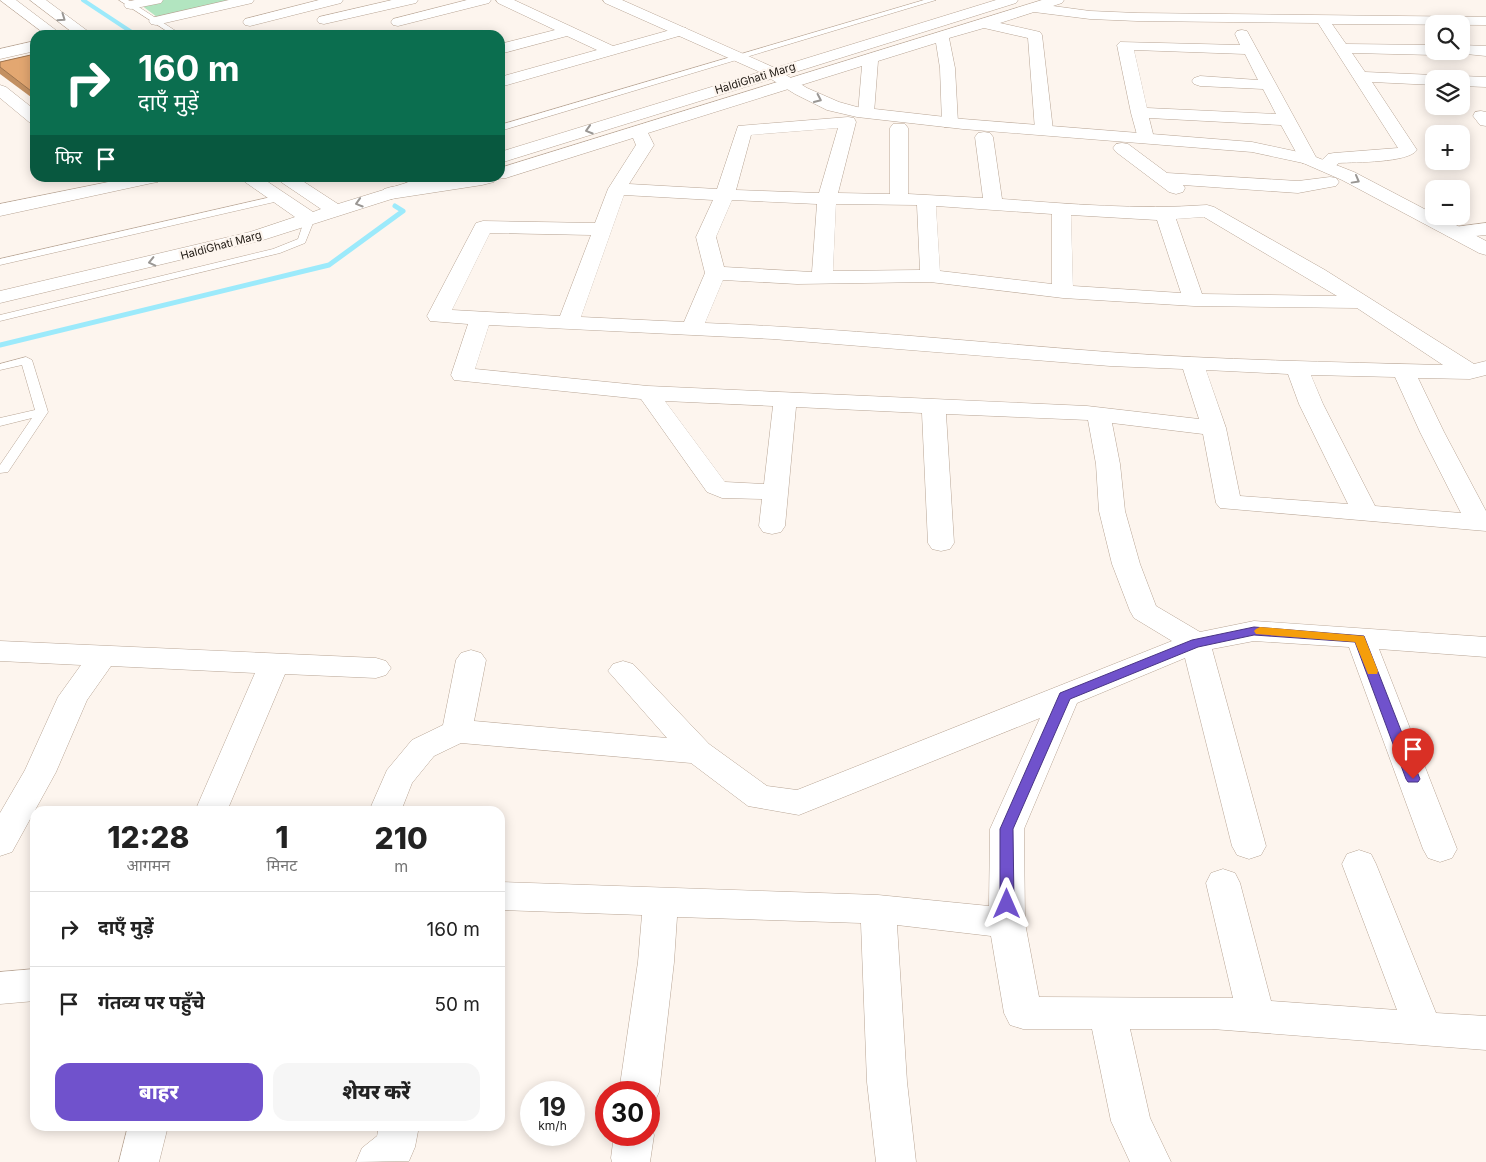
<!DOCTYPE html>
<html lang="hi">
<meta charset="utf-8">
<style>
body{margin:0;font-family:Inter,"Noto Sans Devanagari",sans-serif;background:#f6f6f6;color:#222;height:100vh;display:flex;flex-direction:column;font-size:19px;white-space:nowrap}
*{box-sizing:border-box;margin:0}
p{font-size:16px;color:#767676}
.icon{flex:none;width:28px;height:28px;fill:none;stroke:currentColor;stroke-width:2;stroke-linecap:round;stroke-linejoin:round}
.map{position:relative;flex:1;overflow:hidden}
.details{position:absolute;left:30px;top:806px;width:475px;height:325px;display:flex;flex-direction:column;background:#fff;border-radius:15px;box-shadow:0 2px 12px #0003}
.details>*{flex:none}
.hud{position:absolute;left:30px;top:30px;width:475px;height:152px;border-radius:15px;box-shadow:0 2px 12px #0003;background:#0b6e4f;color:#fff;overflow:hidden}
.fabs{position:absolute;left:1425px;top:15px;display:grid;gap:10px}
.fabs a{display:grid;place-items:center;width:45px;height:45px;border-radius:10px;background:#fff;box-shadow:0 2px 12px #0003;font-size:25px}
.speed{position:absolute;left:520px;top:1081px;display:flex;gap:10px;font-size:25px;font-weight:700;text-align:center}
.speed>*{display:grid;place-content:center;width:65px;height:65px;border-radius:50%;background:#fff;box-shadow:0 2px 12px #0003;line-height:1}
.speed small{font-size:12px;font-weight:400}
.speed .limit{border:8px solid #d22;background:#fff;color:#111}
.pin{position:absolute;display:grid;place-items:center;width:42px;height:42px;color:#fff;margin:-51px -21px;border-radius:50% 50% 50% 0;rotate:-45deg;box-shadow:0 0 5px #0007}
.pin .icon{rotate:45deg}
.me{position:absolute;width:55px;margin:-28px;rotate:0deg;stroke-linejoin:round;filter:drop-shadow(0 0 4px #0008)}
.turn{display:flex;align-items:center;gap:18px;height:105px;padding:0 25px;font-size:22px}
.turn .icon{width:65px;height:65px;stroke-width:2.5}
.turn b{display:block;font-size:35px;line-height:42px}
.then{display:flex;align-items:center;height:48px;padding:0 25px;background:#0003;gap:10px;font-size:19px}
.eta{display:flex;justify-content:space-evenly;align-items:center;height:85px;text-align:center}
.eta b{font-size:30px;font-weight:800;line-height:35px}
.cta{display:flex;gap:10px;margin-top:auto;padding:10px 25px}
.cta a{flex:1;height:58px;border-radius:15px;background:#7052cc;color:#fff;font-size:20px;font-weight:800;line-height:58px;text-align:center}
.cta a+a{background:#f6f6f6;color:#222}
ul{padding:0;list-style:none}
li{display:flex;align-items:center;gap:15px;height:75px;padding:0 25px;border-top:1px solid #e0e0e0}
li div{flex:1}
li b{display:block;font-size:19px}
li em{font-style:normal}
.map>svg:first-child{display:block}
.green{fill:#b2e5c0}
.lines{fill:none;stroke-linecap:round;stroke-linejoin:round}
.stream-far1{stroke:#9ceafb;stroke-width:4}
.stream{stroke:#9ceafb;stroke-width:5}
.service-casing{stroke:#b8a595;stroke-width:1}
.minor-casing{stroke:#b8a595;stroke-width:1}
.tertiary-casing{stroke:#b8a595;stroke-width:1}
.service{fill:#fff;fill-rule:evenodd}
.minor{fill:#fff;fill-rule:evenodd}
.tertiary{fill:#fff;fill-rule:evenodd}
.wall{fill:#c39061}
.building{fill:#e3a771;stroke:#9f754f}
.oneway{stroke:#9a9794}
.route{fill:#7052cc;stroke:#493585}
.slow{fill:#f59e0b}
.labels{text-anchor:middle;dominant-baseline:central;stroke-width:4.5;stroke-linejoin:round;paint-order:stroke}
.far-street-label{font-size:11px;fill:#1e1812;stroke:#fdf5ee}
</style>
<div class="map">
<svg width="1486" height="1162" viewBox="0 0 1486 1162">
<rect width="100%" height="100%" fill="#fdf5ee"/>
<!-- green -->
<path class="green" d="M162,0H242L161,20L141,5Z"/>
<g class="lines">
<!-- stream-far1 -->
<path class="stream-far1" d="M83,0L136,35"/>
<!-- stream -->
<path class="stream" d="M0,345L329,265L403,211L395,206"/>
<defs>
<g id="service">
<path d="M119,0H128L182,35H173Z"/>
<path d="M924,0H936L500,131V125Z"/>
<path d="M397,178H409L423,184L418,187Z"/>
<path d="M280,195L285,198L283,200L0,265V259Z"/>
<path d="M310,215L315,218L305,243L280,253L0,321V315L273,249L298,239L305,218Z"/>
<path d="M26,357L32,360L48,412L8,472L0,473V465L32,418L0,426V418L35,410L22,365L0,370V364Z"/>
</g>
<g id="minor">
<path d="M135,0H163L161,3L131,9L126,8L124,5L126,2Z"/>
<path d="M319,0H343L341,3L250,26L245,25L243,22L245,19Z"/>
<path d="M392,0H418L416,3L324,24L319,23L317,20L319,17Z"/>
<path d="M467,0H491L489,3L398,26L393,25L391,22L393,19Z"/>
<path d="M496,0H514L613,46L681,27L686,28L688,31L686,34L500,87V77L597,50L567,36L500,54V44L555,30L498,3Z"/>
<path d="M1042,0H1064L1062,3L1053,6L1090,11L1137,13L1486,17V25L1332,24L1346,44L1434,45V51H1441L1434,55L1352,53L1365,72L1434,75L1441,79H1434V85L1372,82L1417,150C1408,163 1355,162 1339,163C1332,169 1329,171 1320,169L1317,165L1328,154L1334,153L1398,148L1318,23L1137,21L1090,19L1034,12L1000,23L1040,32L1042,35L1053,130L1050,134L1044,135L1038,134L1035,130L1028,38L984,28L949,38L955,68L958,123L956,127H944L942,123L940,68L936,43L878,61L874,113L872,117H860L858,113L862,66L648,133L654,145L629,184L717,189L738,126L848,117L854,118L856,122L838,193L890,194V128L893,124H905L908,128V194L983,198L975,137L978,133L984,132L990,133L993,137L1002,199C1070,204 1138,210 1207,205L1214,207L1325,270L1474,364L1486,361V375L1470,379L1418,378L1444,432L1486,511V531L1220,508L1216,503L1203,434L1112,423L1120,464L1125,511L1140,564L1156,606L1200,632L1254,621L1486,637V657L1379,649L1457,849L1452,858L1440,862L1428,858L1423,849L1349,647L1254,641L1212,649L1266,846L1261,855L1249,859L1237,855L1232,846L1185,658L1077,703L1024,829L1025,923L1039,997L1233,998L1206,883L1211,873L1223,869L1235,873L1240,883L1271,1001L1397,1010L1342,864L1347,854L1359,850L1371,854L1376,864L1436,1013L1486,1016V1050L1212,1029H1130L1150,1118L1171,1162H1130L1111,1121L1092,1029H1023L1010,1025L1004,1013L991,936L897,925L907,1082L916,1162H876L867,1082L861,923L677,917L674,962L659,1092L653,1105L649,1106V1092H619L638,962L642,915L500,910V882L878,895L989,906L990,829L1040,718L799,815L748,806L691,763L461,743L434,756L412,783L401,811H369L387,770L412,740L443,725L456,660L461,653L471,650L481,653L486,660L474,721L667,738L608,671L613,664L623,661L633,664L709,744L767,786L797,790L1172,641L1134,618L1130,611L1112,564L1099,511L1096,464L1088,420L946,414L954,543L950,549L941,551L932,549L928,543L922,413L796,407L785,526L781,532L772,534L763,532L759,526L762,499L722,498L707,492L641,399L454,380L451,375L468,324L430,321L427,316L476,223L483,221L595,223L608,189L636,145L633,138L506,178L497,179L494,182L482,185L391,199L384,197L382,193L384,189L391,187L462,178H500V168ZM838,128L819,193L736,190L751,135ZM624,195L713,200L696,237L705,273L684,322L581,317ZM732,200L817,204L812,272L724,267L716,237ZM836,204L917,205L920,270L833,271ZM936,206L1052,214V284L940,271ZM1071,215L1157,220L1181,293L1073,286ZM1204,217L1337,296L1202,294L1176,219ZM490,233L591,235L560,316L452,310ZM723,280L797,284L930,282L1063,298L1194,306L1357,308L1443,365C1331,362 1220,360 1108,352C974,342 840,328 705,323ZM489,325L773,339L1110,366L1183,369L1199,419L1087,406L648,386L475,369ZM1206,370L1288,374L1299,404L1348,504L1240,496L1226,428ZM1311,375L1395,377L1420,432L1461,513L1375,506L1323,404ZM665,401L773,406L764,484L725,482Z"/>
<path d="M1242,30L1247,31L1317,159L1314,163L1308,164L1302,163L1281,125L1149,118L1154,138L1151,142L1145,143L1139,142L1131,113L1117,45L1120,42L1240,45L1235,34L1237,31ZM1134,50L1245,54L1258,80L1200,76L1194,78L1192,81L1194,84L1200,86L1263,89L1276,114L1147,108Z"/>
<path d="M1461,45L1486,46V56L1456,53L1454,51H1461Z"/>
<path d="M1461,76L1486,77V87L1461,86V79H1455Z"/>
<path d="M0,85L6,87L35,110V123L29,122L0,98Z"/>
<path d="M1481,111L1486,112V126L1480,125L1473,116L1475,112Z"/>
<path d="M1122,143L1128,144L1167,173L1298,181L1330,177L1336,178L1339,182L1336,186L1298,193L1183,185L1185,188L1183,192L1176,194L1169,192L1116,152L1113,148L1116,144Z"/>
<path d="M128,178H161L158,182L152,183L0,216V204Z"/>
<path d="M1486,223V235L1454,238L1447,236L1444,232L1447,228Z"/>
<path d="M0,641L376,658L386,661L391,668L386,675L376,678L285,674L227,811H195L255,673L111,666L87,700L56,772L12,852L0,856V813L25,770L58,697L81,665L0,661Z"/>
<path d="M35,969V1001L0,1004V972Z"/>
<path d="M649,1123L654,1135L650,1162H612L611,1158L614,1135H649Z"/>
<path d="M128,1126H168L159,1162H119Z"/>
<path d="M379,1126H419L415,1147L409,1161L356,1162L362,1148L377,1136Z"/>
</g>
<g id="tertiary">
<path d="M0,0H16L57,31L55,34H45Z"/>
<path d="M30,0H46L93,35H76Z"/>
<path d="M229,0H254L252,3L156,25L151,24L149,21L151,18Z"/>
<path d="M603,0H622L775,68L996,0H1018L1016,3L786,75L807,88L839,102L857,107L963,119L1252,142L1308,154L1354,172L1434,214V216H1439L1486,241V255L1479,253L1342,180L1303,163L1252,152L963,129L857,117L827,110L795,94L771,79L500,163V152L760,72L605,3Z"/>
<path d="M35,41V51L0,59V49Z"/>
<path d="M242,178H262L313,212L321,209L281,182L278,178H298L338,204L422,178H448L445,182L263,240L0,303V291L250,232L295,217L245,182Z"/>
</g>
</defs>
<!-- service casing -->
<use href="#service" class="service-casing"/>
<!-- minor casing -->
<use href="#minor" class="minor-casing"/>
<!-- tertiary casing -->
<use href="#tertiary" class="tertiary-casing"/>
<!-- service -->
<use href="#service" class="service"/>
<!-- minor -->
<use href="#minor" class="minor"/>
<!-- tertiary -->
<use href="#tertiary" class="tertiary"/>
</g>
<!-- wall -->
<path class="wall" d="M35,54V100L0,74V62Z"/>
<!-- building -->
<path class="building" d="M35,54V94L0,67V62Z"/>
<!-- one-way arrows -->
<defs><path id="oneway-chevron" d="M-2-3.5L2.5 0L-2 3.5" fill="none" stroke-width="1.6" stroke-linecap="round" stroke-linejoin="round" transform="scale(1.25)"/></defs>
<g class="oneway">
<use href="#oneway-chevron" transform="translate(62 18) rotate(35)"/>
<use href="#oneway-chevron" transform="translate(818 99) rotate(25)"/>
<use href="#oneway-chevron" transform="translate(589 130) rotate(163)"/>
<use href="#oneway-chevron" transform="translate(1356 180) rotate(29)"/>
<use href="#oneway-chevron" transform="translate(359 203) rotate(163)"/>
<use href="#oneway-chevron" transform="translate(152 262) rotate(167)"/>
</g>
<!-- route -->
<path class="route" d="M1254,627L1364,636L1420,779L1418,782H1408L1406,779L1355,642L1254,635L1198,647L1070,699L1013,829L1014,904L1012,909L1007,910L1002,909L1000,904V829L1060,693L1192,640Z"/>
<!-- slow -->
<path class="slow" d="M1260,627L1364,636L1378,671L1377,674H1368L1355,642L1256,634L1254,631L1256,629Z"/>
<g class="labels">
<!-- far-street labels -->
<g class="far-street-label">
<text transform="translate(755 78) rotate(-17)">HaldiGhati Marg</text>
<text transform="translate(221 245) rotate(-15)">HaldiGhati Marg</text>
</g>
</g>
</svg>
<div class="fabs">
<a><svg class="icon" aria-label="search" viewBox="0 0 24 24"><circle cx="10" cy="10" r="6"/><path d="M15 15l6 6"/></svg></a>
<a><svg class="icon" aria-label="layers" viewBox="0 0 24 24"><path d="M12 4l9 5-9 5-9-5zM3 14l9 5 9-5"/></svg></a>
<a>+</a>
<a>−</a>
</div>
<div class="speed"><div>19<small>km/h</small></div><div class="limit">30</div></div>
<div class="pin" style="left:1413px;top:779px;background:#d93025"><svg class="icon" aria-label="arrive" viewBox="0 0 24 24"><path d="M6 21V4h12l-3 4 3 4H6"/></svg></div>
<svg class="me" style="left:1007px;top:904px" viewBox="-20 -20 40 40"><path d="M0-17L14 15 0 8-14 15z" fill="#7052cc" stroke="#fff" stroke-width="4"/></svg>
<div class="hud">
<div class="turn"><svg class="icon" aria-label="right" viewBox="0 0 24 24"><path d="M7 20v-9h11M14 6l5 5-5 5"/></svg><div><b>160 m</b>दाएँ मुड़ें</div></div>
<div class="then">फिर<svg class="icon" aria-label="arrive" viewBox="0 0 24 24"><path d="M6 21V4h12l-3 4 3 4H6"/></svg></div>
</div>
<section class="details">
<div class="eta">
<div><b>12:28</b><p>आगमन</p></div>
<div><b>1</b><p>मिनट</p></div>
<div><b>210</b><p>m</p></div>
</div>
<ul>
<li><svg class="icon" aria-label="right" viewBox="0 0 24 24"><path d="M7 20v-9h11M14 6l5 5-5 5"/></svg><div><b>दाएँ मुड़ें</b></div><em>160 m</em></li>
<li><svg class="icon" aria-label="arrive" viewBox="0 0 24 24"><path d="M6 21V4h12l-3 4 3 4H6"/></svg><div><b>गंतव्य पर पहुँचे</b></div><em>50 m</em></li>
</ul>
<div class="cta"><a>बाहर</a><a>शेयर करें</a></div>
</section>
</div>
